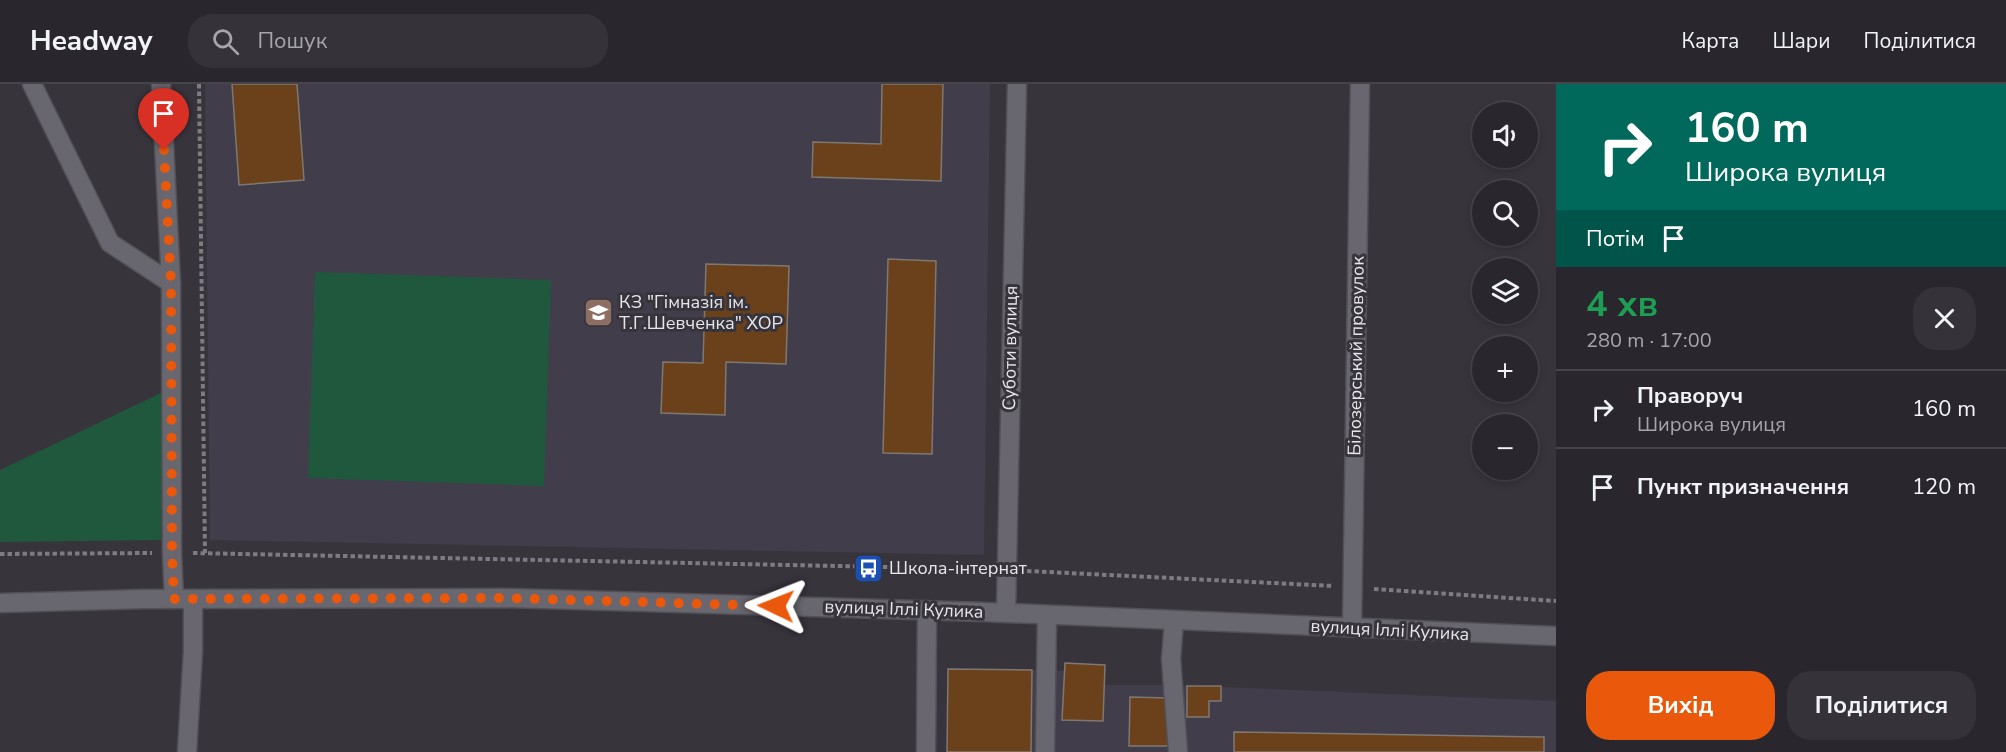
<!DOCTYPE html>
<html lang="uk">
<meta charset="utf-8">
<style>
body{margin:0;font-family:"Nunito Sans",sans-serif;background:#353339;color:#f1f3f6;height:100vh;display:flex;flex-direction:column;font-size:22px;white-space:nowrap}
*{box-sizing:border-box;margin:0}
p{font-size:20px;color:#a5a5aa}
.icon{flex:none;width:33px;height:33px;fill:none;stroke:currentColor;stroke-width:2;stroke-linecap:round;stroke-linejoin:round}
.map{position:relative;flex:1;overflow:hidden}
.drawer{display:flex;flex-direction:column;background:#29272d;width:450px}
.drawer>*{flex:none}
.guide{background:#00695c;color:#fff;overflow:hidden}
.controls{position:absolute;left:1472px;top:18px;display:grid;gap:12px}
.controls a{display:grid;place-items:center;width:66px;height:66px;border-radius:50%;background:#29272d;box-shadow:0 3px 9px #0003,0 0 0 2px #454449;font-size:30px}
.pin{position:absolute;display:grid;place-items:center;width:51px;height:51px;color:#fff;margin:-62px -26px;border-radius:50% 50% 50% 0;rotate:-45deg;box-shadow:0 0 6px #0007}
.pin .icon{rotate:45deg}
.me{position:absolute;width:66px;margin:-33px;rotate:272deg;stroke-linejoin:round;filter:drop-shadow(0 0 4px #0008)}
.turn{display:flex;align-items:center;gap:21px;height:126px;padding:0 30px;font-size:27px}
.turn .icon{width:78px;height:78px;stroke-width:2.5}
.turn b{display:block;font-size:42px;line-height:51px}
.then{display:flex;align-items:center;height:57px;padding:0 30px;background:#0003;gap:12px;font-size:22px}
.round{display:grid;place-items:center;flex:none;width:63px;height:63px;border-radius:24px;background:#353339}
.overview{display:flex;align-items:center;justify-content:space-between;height:102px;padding:0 30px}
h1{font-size:36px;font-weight:700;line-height:45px;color:#1e9e55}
.action{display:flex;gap:12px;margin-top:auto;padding:12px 30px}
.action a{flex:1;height:69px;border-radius:24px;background:#ea580c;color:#fff;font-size:24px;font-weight:700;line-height:69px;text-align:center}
.action a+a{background:#353339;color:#f1f3f6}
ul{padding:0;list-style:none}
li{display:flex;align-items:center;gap:18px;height:78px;padding:0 30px;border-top:2px solid #454449}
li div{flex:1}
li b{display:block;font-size:22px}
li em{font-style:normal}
header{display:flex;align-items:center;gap:36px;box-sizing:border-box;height:84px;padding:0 30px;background:#29272d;border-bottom:2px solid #454449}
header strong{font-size:28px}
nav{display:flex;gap:33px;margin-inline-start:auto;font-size:21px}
.search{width:420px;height:54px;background:#353339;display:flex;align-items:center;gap:15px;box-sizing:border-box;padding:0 21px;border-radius:24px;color:#a5a5aa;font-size:22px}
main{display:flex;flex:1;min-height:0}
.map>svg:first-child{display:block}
.built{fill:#413d4a}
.green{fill:#20583e}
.building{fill:#6a411a;stroke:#7f7872;stroke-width:1.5}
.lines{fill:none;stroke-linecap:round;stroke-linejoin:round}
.minor-casing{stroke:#525057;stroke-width:21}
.path{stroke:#7e7b82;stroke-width:4;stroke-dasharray:4.5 3;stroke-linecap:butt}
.minor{stroke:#68666e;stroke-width:18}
.route{stroke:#ea580c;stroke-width:10;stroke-dasharray:0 18}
.labels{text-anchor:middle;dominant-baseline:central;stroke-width:6;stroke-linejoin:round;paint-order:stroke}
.poi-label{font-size:18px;fill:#e6e5ea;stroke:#37343c;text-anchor:start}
.street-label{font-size:18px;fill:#e6e5ea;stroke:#37343c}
</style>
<header>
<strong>Headway</strong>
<div class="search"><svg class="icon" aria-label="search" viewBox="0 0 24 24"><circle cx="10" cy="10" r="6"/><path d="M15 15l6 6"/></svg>Пошук</div>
<nav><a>Карта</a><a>Шари</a><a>Поділитися</a></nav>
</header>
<main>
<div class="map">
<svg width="1556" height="668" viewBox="0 0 1556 668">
<rect width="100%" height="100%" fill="#37343c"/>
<!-- built -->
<g class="built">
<path d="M205,0H990L984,471L210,456Z"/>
<path d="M1065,579L1105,581V601H1174L1556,617V668H947L948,585L1064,587Z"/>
</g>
<!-- green -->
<g class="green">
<path d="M315,188L551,196L544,402L308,394Z"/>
<path d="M163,308L161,456L0,458V386Z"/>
</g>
<!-- building -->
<g class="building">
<path d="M232,0H297L304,96L239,101Z"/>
<path d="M882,0H943L941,97L812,93L813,58L881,60Z"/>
<path d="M888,175L936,177L932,370L883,369Z"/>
<path d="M706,180L789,182L786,280L726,278L725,331L661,329L663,278L703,279Z"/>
<path d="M1065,579L1105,581L1103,637L1062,636Z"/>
<path d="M948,585L1032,586L1031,668H947Z"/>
<path d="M1187,602H1221V617H1209V633H1187Z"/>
<path d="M1130,613L1170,614V662H1129Z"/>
<path d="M1234,648L1544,653V668H1234Z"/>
</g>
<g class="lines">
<defs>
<g id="minor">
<path d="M32,0L110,159L171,199"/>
<path d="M161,0L171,199L172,469L174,515"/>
<path d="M0,519L144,515L504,514L984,528L1556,552"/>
<path d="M1006,528L1017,0"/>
<path d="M1174,537L1171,575L1178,668"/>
<path d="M1352,543L1360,0"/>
<path d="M187,668L193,567V515"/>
<path d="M926,668L927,526"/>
<path d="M1045,668L1047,531"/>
</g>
</defs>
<!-- minor casing -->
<use href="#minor" class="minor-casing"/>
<!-- path -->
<g class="path">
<path d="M199,0L205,469"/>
<path d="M193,469L986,485"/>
<path d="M0,470L152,469"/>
<path d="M1027,487L1334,502"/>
<path d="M1374,505L1556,517"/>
</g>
<!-- minor -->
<use href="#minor" class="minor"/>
</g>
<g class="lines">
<!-- route -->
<path class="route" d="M164,66L171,199L172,469L174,515L504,514L776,522"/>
</g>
<!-- icons -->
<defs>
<symbol id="school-square" viewBox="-11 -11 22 22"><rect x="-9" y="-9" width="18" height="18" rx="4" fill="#8d6e63" stroke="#37343c"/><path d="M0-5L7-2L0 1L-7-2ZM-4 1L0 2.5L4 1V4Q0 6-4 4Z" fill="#fff"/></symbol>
<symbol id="bus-square" viewBox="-11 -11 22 22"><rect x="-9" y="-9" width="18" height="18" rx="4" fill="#1a4fb4" stroke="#37343c"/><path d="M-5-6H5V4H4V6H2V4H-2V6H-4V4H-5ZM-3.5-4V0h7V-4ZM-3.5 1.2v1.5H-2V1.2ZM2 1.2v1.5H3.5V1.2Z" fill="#fff"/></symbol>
</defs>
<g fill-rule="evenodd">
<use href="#school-square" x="582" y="212" width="33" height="33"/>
<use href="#bus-square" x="852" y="468" width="33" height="33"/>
</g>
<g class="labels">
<!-- poi labels -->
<g class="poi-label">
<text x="619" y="218">КЗ "Гімназія ім.<tspan x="619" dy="21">Т.Г.Шевченка" ХОР</tspan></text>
<text x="889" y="484">Школа-інтернат</text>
</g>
<!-- street labels -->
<g class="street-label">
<text transform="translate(1010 264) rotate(-89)">Суботи вулиця</text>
<text transform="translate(1356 272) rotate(-89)">Білозерський провулок</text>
<text transform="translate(904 525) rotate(2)">вулиця Іллі Кулика</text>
<text transform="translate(1390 546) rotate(3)">вулиця Іллі Кулика</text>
</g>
</g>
</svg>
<div class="controls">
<a><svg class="icon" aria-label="sound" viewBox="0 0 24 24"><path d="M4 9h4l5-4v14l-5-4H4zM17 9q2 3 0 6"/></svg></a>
<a><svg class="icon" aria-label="search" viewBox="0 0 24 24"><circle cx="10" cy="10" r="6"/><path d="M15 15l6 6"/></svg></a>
<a><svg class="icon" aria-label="layers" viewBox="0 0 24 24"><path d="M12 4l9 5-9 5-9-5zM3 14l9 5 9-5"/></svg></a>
<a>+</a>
<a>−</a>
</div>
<div class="pin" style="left:164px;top:66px;background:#d93025"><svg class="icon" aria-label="arrive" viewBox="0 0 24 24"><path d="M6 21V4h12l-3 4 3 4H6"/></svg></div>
<svg class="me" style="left:776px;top:522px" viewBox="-20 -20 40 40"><path d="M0-17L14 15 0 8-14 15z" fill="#ea580c" stroke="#fff" stroke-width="4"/></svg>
</div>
<section class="drawer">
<div class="guide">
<div class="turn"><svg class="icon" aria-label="right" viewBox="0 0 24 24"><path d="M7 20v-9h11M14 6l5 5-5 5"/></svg><div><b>160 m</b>Широка вулиця</div></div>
<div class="then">Потім<svg class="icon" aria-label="arrive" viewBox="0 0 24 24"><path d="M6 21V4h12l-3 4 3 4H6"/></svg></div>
</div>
<div class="overview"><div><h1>4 хв</h1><p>280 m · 17:00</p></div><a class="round"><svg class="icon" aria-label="close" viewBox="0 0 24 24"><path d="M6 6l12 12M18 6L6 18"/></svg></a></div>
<ul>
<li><svg class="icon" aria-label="right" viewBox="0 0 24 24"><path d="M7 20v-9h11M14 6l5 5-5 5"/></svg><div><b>Праворуч</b><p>Широка вулиця</p></div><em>160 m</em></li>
<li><svg class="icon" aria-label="arrive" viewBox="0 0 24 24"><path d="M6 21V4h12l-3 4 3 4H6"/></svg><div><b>Пункт призначення</b></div><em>120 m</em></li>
</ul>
<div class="action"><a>Вихід</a><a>Поділитися</a></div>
</section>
</main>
